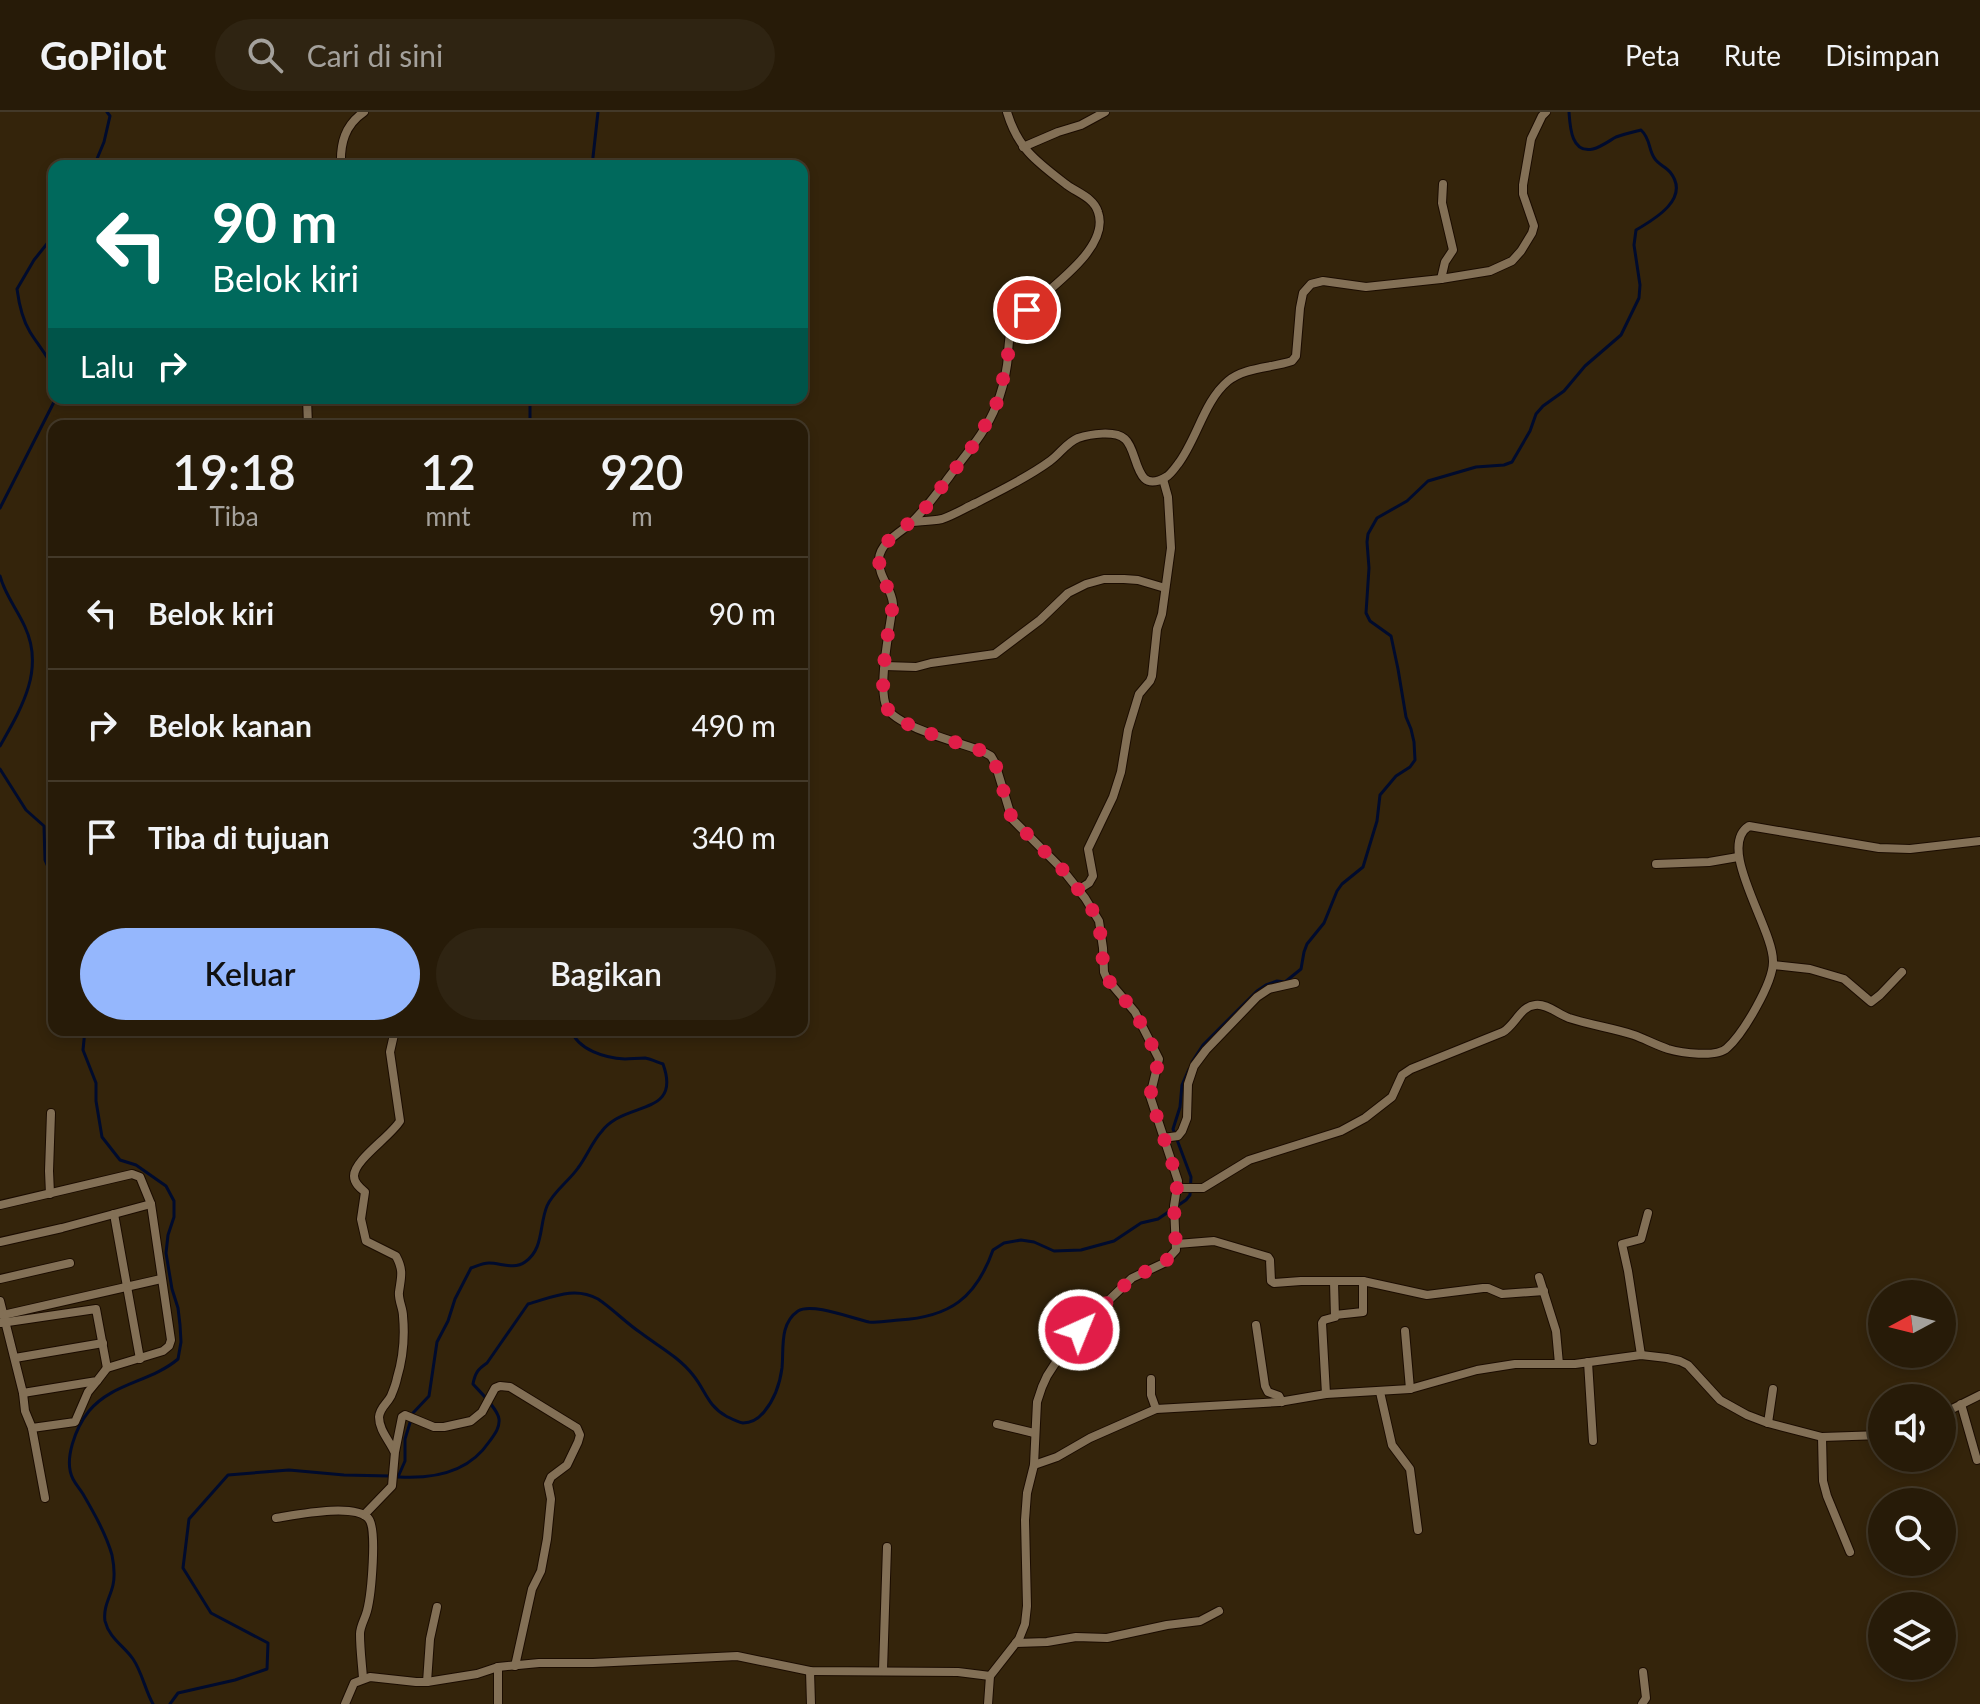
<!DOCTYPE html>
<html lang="id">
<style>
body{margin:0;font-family:Lato,sans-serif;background:#2f2412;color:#f1f3f6;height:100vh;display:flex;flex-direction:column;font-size:30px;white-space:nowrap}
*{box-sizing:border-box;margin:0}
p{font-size:26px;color:#a4a19c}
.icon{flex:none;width:44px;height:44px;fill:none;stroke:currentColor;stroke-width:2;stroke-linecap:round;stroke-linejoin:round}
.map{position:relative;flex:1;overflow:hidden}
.side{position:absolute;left:48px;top:308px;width:760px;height:616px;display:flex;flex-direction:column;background:#271b08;border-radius:16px;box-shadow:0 4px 12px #0003,0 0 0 2px #433929}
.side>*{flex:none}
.hud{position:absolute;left:48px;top:48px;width:760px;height:244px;border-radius:16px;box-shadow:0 4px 12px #0003,0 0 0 2px #433929;background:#00695c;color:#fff;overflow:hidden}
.needle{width:52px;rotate:263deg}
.buttons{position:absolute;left:1868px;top:1168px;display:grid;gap:16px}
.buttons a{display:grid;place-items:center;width:88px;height:88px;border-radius:50%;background:#271b08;box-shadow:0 4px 12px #0003,0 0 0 2px #433929;font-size:40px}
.pin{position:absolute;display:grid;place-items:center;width:68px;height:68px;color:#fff;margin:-34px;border:4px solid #fff;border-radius:50%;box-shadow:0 2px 8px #0007}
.me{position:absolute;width:88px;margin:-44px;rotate:44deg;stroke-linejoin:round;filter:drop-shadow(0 0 6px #0008)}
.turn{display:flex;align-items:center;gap:28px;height:168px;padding:0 32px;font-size:36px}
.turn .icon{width:104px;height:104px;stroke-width:2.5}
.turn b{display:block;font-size:56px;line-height:68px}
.then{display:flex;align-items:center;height:76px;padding:0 32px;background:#0003;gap:16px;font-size:30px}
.eta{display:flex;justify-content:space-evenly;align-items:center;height:136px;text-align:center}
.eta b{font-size:48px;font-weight:600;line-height:56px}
.primary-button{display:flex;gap:16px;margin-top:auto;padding:16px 32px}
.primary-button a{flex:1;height:92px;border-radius:48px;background:#95b7fd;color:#111;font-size:32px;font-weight:600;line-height:92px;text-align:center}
.primary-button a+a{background:#2f2412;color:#f1f3f6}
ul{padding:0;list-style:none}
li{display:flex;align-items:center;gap:24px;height:112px;padding:0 32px;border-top:2px solid #433929}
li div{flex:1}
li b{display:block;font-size:30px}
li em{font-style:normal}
header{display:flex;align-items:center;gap:48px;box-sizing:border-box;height:112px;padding:0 40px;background:#271b08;border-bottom:2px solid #433929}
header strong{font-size:38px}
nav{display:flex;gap:44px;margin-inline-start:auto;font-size:28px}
.search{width:560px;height:72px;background:#2f2412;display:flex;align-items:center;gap:20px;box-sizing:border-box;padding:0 28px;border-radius:44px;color:#a4a19c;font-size:30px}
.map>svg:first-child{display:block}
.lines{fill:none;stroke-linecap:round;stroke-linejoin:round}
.stream{stroke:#000b2d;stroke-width:3}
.minor-casing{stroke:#1b0c00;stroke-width:10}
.minor{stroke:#837056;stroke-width:8}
.route{stroke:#e11d48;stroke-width:14;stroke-dasharray:0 25.2}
</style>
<header>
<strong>GoPilot</strong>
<div class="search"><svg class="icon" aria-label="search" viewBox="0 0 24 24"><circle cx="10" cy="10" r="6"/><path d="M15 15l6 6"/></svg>Cari di sini</div>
<nav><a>Peta</a><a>Rute</a><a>Disimpan</a></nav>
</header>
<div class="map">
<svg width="1980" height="1592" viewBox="0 0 1980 1592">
<rect width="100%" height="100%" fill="#34240b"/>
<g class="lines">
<!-- stream -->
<g class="stream">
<path d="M94,54L104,30L110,4L107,0"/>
<path d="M592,54L598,0"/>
<path d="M54,123L34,148L17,177C19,192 22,207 30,220C38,233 48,244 54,258"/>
<path d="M530,314V286"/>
<path d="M0,396L56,286"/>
<path d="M0,464C5,483 17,497 25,515C45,558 21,597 0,634"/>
<path d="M0,657L26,698L44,714L45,748L54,769"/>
<path d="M85,918L83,938L96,971V989L102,1025L120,1048L136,1053L166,1074L174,1089V1105L168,1123L166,1141L172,1177L178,1196L180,1213L181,1230L178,1247C151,1270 112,1271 89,1299C76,1315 63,1348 73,1367C76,1373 80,1377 83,1382C94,1401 106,1422 112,1443C114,1453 115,1464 113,1473C110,1486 103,1495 105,1509C109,1526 124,1534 133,1547C142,1560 145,1578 153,1592"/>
<path d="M1192,950L1203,933L1257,879L1266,873L1277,869L1285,870L1301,857L1304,840L1307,832L1324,811L1337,779L1342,772L1363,755L1377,709L1380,683L1396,664L1410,655L1415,648L1414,630L1411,617L1406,605L1398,557L1391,524L1370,509L1366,501L1369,456L1367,430L1368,422L1377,406L1407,389L1428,369L1476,355L1504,353L1512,350L1530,319L1536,302L1543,294L1564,279L1585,254L1621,223L1639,186L1640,173L1634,133L1636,118C1655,107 1691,86 1670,60C1666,55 1658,52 1655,47C1648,38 1651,27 1641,18C1633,20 1624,22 1616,25C1609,29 1601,35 1593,37C1571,42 1570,14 1569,0"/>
<path d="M398,1365L405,1349V1327L413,1301L429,1284L437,1230L448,1209L455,1187L471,1156C477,1154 483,1151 489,1151C501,1151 514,1158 525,1150C544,1137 539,1113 547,1094C553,1080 569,1069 578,1056C587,1044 592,1030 602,1019C605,1015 611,1010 616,1007C642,992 679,996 663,952C657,950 651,947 645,946C638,946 631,947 625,947C605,946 578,938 571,918"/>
<path d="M399,1365C434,1367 469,1360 489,1330C494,1323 500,1316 499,1307C498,1297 480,1280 473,1272C475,1261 478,1257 487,1251L528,1192C553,1185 574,1174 598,1187C613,1197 626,1211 641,1221C658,1234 679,1245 693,1263C706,1279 707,1293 726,1304C732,1307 737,1310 743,1311C752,1311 759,1306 764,1300C774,1288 780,1271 782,1256C784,1237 779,1212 798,1199C812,1190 854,1207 869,1210C878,1211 889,1209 899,1208C950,1205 976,1186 993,1138L1004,1131L1021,1128L1034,1130L1054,1139L1081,1138L1114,1129L1141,1111L1158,1107L1186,1088L1190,1083L1191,1065L1173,1017L1180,995L1182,973L1189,957"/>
<path d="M170,1592L178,1581L235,1568L267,1557L268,1531L211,1501L183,1456L189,1407L228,1363L289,1358L344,1363L390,1364"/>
</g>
<defs>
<g id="minor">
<path d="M1023,35L1058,20L1081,13L1105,0"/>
<path d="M341,54C340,31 345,13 364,0"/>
<path d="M1441,167L1445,150L1453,138L1442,91L1443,72"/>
<path d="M307,286L308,314"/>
<path d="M912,410C923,409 932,409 942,407C954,403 965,396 976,391C1001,378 1027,366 1050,349C1060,342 1066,331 1078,326C1090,322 1115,318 1125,327C1139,339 1134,384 1166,365C1171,362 1174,357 1178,352C1197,327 1204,289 1228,269C1245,255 1272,256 1292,249L1296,244L1300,196L1303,181L1311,172L1323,169L1366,175L1441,167L1490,159L1512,149L1521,139L1532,121L1534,114L1523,82V73L1531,27L1542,4L1546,0"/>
<path d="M885,554L916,555L931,551L995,542L1040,508L1068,481L1086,472L1104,467H1124L1138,468L1165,476"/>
<path d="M1656,752L1709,750L1738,745"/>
<path d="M1078,778L1089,771L1093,764L1088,737L1113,685L1121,660L1128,618L1139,582L1150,569L1152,564L1157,517L1162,502L1171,436L1168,385L1163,367"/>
<path d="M1773,853L1810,857L1844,867L1871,890L1880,883L1902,860"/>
<path d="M1163,1026L1178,1024L1182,1019L1187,1006L1188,972L1194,954L1206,938L1257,885L1269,877L1295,871"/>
<path d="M1178,1076H1203L1249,1048L1341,1019L1365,1006L1392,985L1402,963L1411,957L1503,920C1515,913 1521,894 1535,893C1546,891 1558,902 1569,906C1590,913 1613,916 1634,923C1645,927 1656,933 1668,937C1681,941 1717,946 1727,936C1743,922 1773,871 1773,850C1774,817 1715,735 1749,714L1879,736L1910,737L1980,729"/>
<path d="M50,1082L49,1059L51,1001"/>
<path d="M0,1093L132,1062L140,1065L151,1092L171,1228L169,1234L163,1239L107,1256L97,1269L23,1281L0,1189"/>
<path d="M114,1102L140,1247"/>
<path d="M0,1130L62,1116L151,1092"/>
<path d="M1177,1132L1214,1129L1268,1145L1270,1148L1271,1169L1274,1171L1301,1169H1363L1427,1183L1483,1176H1488L1502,1182L1544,1179"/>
<path d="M1539,1165L1556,1219L1559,1252"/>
<path d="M0,1167L70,1151"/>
<path d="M1052,1202L1079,1218"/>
<path d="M3,1203L161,1167"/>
<path d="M1335,1203L1363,1200V1169"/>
<path d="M1,1211L96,1197L107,1256"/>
<path d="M1256,1213L1265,1274L1268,1280L1279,1284L1282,1290"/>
<path d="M1405,1219L1410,1277"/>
<path d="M1641,1243L1628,1159L1622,1132L1641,1127L1648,1101"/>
<path d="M15,1246L103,1231"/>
<path d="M1588,1250L1593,1329"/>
<path d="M1151,1267V1283L1156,1297"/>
<path d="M1380,1280L1392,1333L1410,1357L1418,1418"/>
<path d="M23,1281L25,1299L32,1316L45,1386"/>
<path d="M1326,1282L1322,1211L1324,1208L1335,1205L1334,1170"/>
<path d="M1961,1292L1977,1348"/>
<path d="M1942,1302L1980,1283"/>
<path d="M1768,1311L1773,1277"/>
<path d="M997,1312L1034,1321"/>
<path d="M32,1316L75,1310L88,1280L97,1269"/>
<path d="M1822,1325L1823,1369L1827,1384L1850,1440"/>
<path d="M394,1339C389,1328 379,1318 379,1305C380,1295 387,1292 391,1284C393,1279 396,1272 397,1266C403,1246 405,1225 403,1204C403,1196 398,1188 399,1180C401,1165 404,1159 396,1144L366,1129L361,1107L365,1080C360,1076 354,1071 354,1064C354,1048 390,1025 400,1009L390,940L395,918"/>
<path d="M1034,1353L1057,1345L1090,1326L1156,1297L1279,1290L1326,1282L1410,1277L1477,1258L1515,1252H1575L1641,1243L1667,1246L1680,1249L1688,1253L1720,1288L1747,1303L1768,1311L1822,1325L1882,1323"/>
<path d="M364,1403L392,1374L395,1340L402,1305L405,1303L434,1315H444L471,1309L482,1300L495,1276L500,1274L510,1275L577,1316L580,1323L578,1330L567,1353L551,1365L548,1372L551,1387L547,1427L541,1459L532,1477L515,1554"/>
<path d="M276,1406C296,1403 353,1391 368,1406C378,1415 371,1484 367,1499C365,1507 360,1514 360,1522C360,1537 362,1552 363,1566"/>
<path d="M1016,1531L1047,1530L1076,1525L1107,1526L1167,1513L1200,1509L1219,1499"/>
<path d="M498,1555V1592"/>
<path d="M883,1558L887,1435"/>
<path d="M810,1559L811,1592"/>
<path d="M427,1570L430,1527L437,1495"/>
<path d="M345,1592L354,1571L370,1565L416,1570H427L477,1562L498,1555L539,1551H593L737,1544L810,1559L958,1560L990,1564"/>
<path d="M988,1592L990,1564L1019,1527L1025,1512L1027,1494L1025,1408L1027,1381L1034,1353L1037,1290L1042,1275L1047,1264L1067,1233L1085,1211L1132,1166L1164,1151L1176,1138L1174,1094L1178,1069L1150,984L1159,947L1135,900L1107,867L1104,860L1103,836L1099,809L1085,786L1062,757L1012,707L995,651L991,644L982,639C961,631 897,615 887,596C877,577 890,515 893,492C892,476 878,465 879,447C880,431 899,421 910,412C925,398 937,381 949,365C965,343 986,320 996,294C1001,282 1005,267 1007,253C1009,239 1007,219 1017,207C1038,183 1112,139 1098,100C1094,86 1078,81 1067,73C1037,50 1018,37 1007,0"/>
<path d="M1642,1592L1646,1586L1643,1560"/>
</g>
</defs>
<!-- minor casing -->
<use href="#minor" class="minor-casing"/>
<!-- minor -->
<use href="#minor" class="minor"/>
</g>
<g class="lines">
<!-- route -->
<path class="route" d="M1027,198L1018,206L1012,216L1006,256L995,297L972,335L924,398L888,429L881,438L879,446L880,462L892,484L893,492C889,515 877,577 887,596C897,615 961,631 982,639L991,644L995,651L1012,707L1062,757L1085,786L1099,809L1104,860L1111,872L1135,900L1159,947L1150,984L1178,1069L1174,1094L1176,1138L1164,1151L1132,1166L1079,1218"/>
</g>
</svg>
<div class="buttons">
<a><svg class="needle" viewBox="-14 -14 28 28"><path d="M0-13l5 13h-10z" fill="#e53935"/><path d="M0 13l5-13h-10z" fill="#a4a19c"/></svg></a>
<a><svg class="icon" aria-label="sound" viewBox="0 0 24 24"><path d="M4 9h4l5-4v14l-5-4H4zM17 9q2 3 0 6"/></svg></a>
<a><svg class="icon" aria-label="search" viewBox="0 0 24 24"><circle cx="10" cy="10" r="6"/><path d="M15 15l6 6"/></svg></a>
<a><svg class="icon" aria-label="layers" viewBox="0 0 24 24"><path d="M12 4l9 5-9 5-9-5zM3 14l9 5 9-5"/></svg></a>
</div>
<div class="pin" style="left:1027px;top:198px;background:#d93025"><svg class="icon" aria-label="arrive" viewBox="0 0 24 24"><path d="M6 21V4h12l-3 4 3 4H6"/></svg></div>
<svg class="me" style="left:1079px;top:1218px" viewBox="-20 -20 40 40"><circle r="17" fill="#e11d48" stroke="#fff" stroke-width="3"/><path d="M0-11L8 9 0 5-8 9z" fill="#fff"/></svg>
<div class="hud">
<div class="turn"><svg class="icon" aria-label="left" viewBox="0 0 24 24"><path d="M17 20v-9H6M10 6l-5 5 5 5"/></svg><div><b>90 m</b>Belok kiri</div></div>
<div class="then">Lalu<svg class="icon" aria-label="right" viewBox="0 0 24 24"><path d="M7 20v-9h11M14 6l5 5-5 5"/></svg></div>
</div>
<section class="side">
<div class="eta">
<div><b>19:18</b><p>Tiba</p></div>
<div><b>12</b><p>mnt</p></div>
<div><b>920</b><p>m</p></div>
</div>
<ul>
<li><svg class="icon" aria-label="left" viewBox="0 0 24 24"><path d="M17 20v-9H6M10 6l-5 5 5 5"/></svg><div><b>Belok kiri</b></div><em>90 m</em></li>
<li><svg class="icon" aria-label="right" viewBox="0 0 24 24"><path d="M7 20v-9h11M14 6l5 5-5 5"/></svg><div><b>Belok kanan</b></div><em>490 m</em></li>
<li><svg class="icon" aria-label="arrive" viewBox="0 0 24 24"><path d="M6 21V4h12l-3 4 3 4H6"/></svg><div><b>Tiba di tujuan</b></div><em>340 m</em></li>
</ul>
<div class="primary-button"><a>Keluar</a><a>Bagikan</a></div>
</section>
</div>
